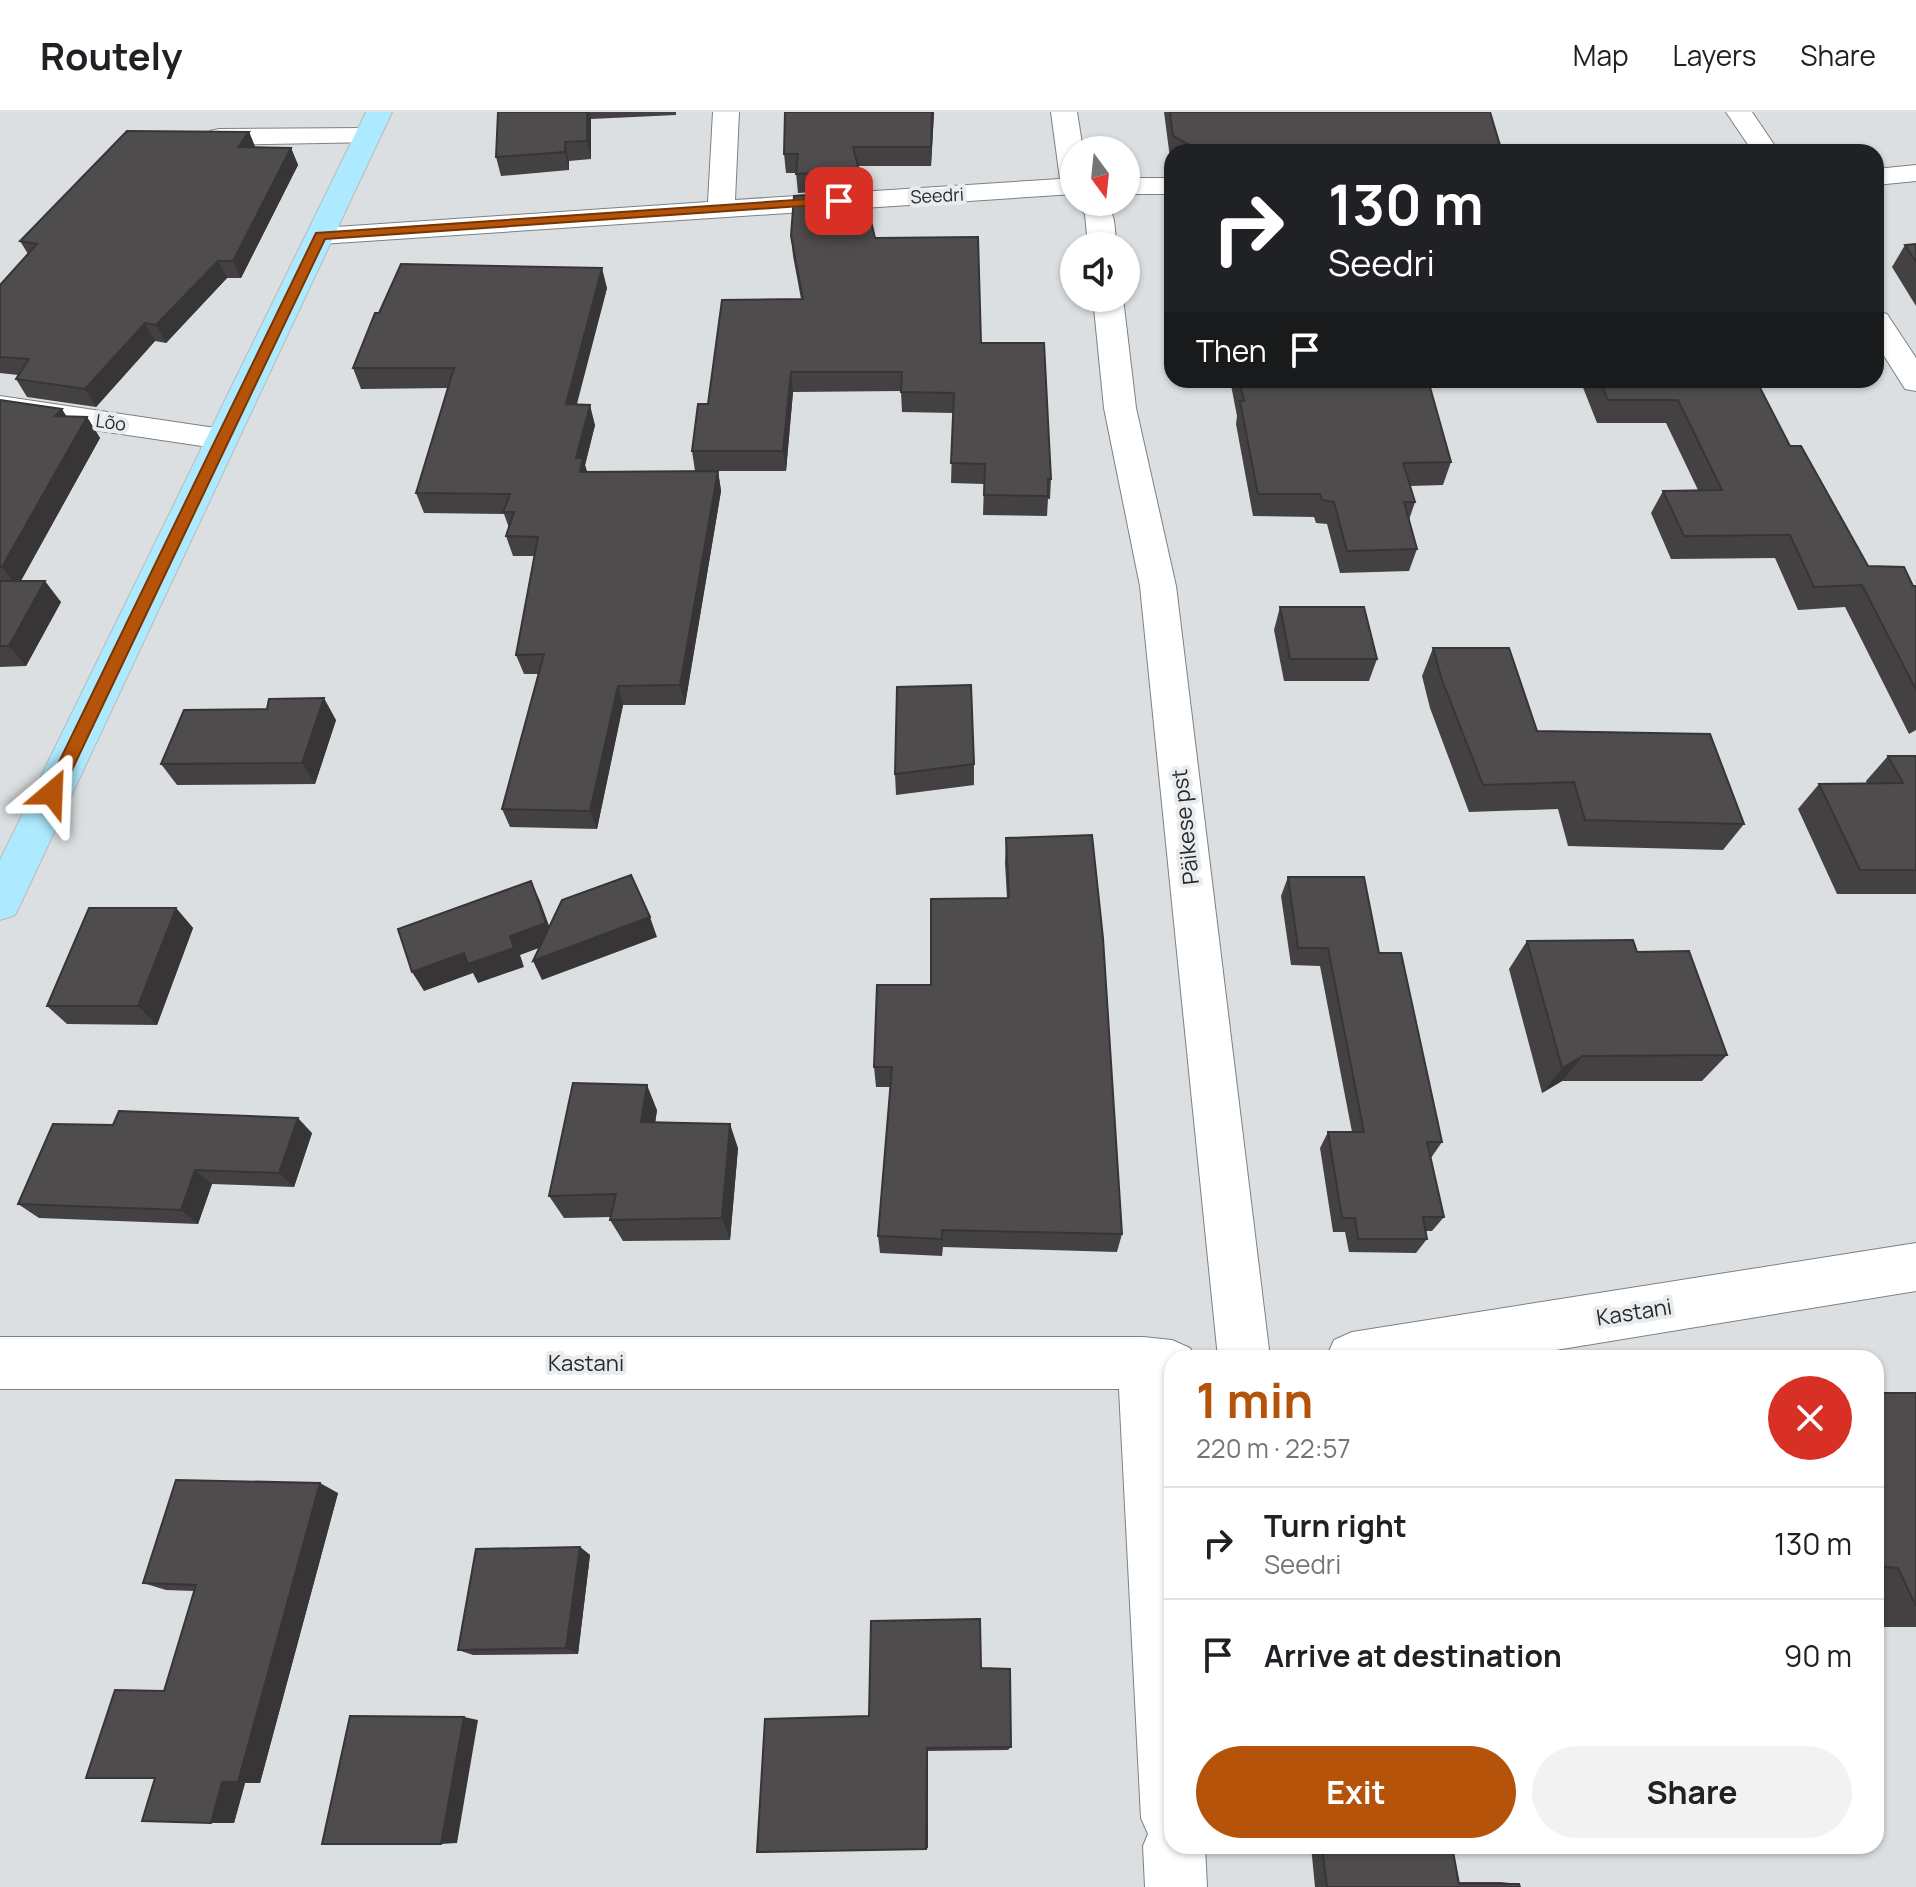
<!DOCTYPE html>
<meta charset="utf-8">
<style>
body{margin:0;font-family:Manrope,sans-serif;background:#f2f2f2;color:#202124;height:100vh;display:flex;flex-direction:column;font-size:30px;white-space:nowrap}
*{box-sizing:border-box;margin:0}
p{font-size:26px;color:#757577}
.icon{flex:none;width:44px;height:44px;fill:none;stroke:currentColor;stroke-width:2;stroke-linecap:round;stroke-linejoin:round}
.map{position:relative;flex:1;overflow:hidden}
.side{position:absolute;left:1164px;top:1238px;width:720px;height:504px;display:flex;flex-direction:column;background:#fff;border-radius:24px;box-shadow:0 2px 6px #0004}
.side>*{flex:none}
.banner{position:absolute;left:1164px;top:32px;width:720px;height:244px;border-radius:24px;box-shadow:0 2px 6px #0004;background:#202124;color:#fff;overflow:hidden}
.needle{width:52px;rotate:165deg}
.buttons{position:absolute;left:1060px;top:24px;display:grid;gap:16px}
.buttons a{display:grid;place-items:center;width:80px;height:80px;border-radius:50%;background:#fff;box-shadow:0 2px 6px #0004;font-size:40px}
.pin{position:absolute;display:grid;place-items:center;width:68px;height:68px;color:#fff;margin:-34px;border-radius:16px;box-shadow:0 4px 12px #0006}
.me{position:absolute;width:88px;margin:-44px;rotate:26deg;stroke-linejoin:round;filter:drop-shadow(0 0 6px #0008)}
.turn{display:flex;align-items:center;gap:28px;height:168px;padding:0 32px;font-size:36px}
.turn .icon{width:104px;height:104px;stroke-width:2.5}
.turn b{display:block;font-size:56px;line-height:68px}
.then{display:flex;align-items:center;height:76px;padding:0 32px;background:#0003;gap:16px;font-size:30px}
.round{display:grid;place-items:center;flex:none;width:84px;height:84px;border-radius:42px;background:#f2f2f2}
.headline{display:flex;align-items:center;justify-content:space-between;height:136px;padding:0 32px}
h1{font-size:48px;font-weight:700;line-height:60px;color:#b45309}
.action{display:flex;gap:16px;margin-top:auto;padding:16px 32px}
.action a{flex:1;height:92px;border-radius:48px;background:#b45309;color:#fff;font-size:32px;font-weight:700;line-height:92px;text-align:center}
.action a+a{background:#f2f2f2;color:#202124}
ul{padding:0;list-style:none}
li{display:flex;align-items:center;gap:24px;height:112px;padding:0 32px;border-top:2px solid #e0e0e0}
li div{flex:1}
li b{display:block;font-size:30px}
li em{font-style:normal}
header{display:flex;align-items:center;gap:48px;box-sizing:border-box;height:112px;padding:0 40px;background:#fff;border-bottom:2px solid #e0e0e0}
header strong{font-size:38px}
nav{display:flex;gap:44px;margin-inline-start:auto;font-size:28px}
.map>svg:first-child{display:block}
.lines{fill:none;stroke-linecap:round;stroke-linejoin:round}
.minor-casing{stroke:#7d8182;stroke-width:2}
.major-casing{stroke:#babbbb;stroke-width:2}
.minor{fill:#fff;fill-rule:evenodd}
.major{fill:#ade9ff;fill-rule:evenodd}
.wall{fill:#444142}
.shaded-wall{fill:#373536}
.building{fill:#4f4c4d;stroke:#373536;stroke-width:2}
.route{fill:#b45309;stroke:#753606;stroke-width:2}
.labels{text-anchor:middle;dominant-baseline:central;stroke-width:8;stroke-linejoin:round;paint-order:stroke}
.far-street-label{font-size:18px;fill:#282a2a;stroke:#e8ecee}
.street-label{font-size:22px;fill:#282a2a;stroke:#e8ecee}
</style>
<header>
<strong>Routely</strong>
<nav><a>Map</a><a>Layers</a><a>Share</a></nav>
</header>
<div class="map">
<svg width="1916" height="1775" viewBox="0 0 1916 1775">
<rect width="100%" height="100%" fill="#dbdfe1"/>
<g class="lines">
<defs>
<g id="minor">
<path d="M713,0H739L735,88L1060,67L1051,0H1077L1083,38H1074V82L321,132L311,130L307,124L311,118L321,116L708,90Z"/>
<path d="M1726,0H1752L1779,40H1753Z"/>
<path d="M367,16L376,18L380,24L376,30L219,33L210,31L206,25L210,19L219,17Z"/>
<path d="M1916,53V69L1876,73V57Z"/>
<rect x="1126" y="66" width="46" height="16"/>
<path d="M1075,90H1105C1116,102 1115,118 1116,134H1088L1085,102Z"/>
<path d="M1093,186H1123L1136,296L1176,474L1270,1246H1218L1140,474L1104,296Z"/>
<path d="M1876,199L1887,202L1916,246V279L1905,277L1876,231Z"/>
<path d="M0,284L222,317L233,320L238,327L233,334L222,337L0,304Z"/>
<path d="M1916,1131V1179L1507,1246H1326L1334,1228L1352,1220Z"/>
<path d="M0,1225H1143L1172,1228L1190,1236L1195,1246H1172V1734H1205L1207,1775H1145L1143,1734L1148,1722L1141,1706L1119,1277H0Z"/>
</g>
<path id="major" d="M366,0H392L21,791L15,803L0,808V748Z"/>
</defs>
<!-- minor casing -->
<use href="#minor" class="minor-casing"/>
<!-- major casing -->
<use href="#major" class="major-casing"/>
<!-- minor -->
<use href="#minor" class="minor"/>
<!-- major -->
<use href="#major" class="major"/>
</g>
<!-- wall -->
<g class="wall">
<path d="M498,0H676V3L591,7V47L569,49V58L501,64L496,45Z"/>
<path d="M785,0H934L931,54H858L860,77L798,81L796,61H786L784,42Z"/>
<path d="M1164,0H1490L1502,40H1172V47L1170,46Z"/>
<path d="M249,20L255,35L291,36L298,53L241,166H227L166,231L155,229L96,295L27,285L16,267L18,263L0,261V173L28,142L20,129Z"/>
<path d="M791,124L875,126L981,231L1051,367L1050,387H1048L1047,404L983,403L984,372L951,371L953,301L902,300L901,279L793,280L786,359H718L721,379L685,593H623L597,717L510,715L502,697L538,562H524L516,543L534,444H513L506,424L509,416L504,402L424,401L416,381L448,276L361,277L353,256L607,176L577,292L595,313L585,353L587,360L695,359L692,339L708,292L801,187L793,144Z"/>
<path d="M1916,132V194L1892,155L1905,133Z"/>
<path d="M1230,268H1428L1451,350L1443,373L1410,374L1415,390L1409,408L1417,437L1409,459L1340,461L1327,412L1316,411L1314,405L1253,404L1236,312L1237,304Z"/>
<path d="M1580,268H1756L1790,334L1868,454L1913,474H1916V618L1909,622L1845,495L1798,498L1775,446L1671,447L1651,401L1663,379L1698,378L1666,311H1597Z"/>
<path d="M0,288L66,304L87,305L100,326L21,469L61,490L26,554L0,555Z"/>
<path d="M1280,495L1377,547L1369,569H1284L1274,518Z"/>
<path d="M1433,536L1537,619L1744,712L1723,738L1568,734L1558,697L1469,700L1430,596L1422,564Z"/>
<path d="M336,608L315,672L177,673L161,652Z"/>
<path d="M1888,644H1916V782H1837L1798,697L1819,672H1867L1866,669Z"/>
<path d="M974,652V673L896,683L895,662Z"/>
<path d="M1006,726L1122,1122L1117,1140L943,1135L942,1144L880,1141L878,1124L890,975H876L874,955L931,873L1007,786L1005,751Z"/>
<path d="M1288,765L1379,841L1442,1030L1431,1046L1444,1105L1432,1119H1426L1427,1127L1416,1141L1349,1140L1345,1120H1333L1320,1036L1328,1020H1352L1320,854L1291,853L1281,784Z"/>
<path d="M176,796L193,816L157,913L67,912L47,894Z"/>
<path d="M1527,829L1637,840L1727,943L1702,969H1562L1542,981L1509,857Z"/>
<path d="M657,998L655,1010L738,1036L730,1128L623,1129L610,1108L611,1105L564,1106L549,1084Z"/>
<path d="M312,1021L294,1075L212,1072L198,1112L39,1106L18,1092Z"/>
<path d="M1876,1281H1916V1515H1882L1876,1502Z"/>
<path d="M338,1381L260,1671H245L234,1711L154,1667L86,1666L164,1579L194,1479L166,1478L143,1471Z"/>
<path d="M580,1435L590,1443L578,1542L473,1543L458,1538Z"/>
<path d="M981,1556L1011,1635L1008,1638L928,1639V1736L869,1604Z"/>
<path d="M1311,1734H1452L1459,1770H1501L1519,1772L1520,1775H1315Z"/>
</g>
<!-- shaded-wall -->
<g class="shaded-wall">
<path d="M587,0H590L591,7V47L587,29Z"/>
<path d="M932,0H934L931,54V35Z"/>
<path d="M249,20L256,37L238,35Z"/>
<path d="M565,30L569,49V58L565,40Z"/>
<path d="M291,36L298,53L241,166L233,149Z"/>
<path d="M218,149L227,166L166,231L156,213Z"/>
<path d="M602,156L607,176L571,312L566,292Z"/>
<path d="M145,211L155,229L96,295L85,277Z"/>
<path d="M791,260L793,280L786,359L783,339Z"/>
<path d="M590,293L595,313L585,353L589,366L586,380L576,346Z"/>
<path d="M62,297L75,318L55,304Z"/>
<path d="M87,305L100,326L17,475L2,455Z"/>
<path d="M718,359L721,379L685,593L680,573Z"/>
<path d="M45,469L61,490L26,554L9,534Z"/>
<path d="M618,574L623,593L597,717L590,699Z"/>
<path d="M324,586L336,608L315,672L302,651Z"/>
<path d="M531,769L540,789L555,830L520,843L524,855L478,871L473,861L424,879L412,860L510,824Z"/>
<path d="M176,796L193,816L157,913L138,894Z"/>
<path d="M650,805L657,825L542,868L533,849Z"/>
<path d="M1583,944L1562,969L1542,981L1562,956Z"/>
<path d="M647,973L657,998L652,1034L641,1010Z"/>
<path d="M298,1006L312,1021L294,1075L279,1061Z"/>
<path d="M730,1012L738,1036L730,1128L722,1106Z"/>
<path d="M195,1058L212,1072L198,1112L181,1098Z"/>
<path d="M320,1371L338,1381L260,1671L238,1670Z"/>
<path d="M580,1435L590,1443L578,1542L566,1536Z"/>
<path d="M464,1605L478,1608L457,1731L441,1732Z"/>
<path d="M927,1636L928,1639V1736L926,1737Z"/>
<path d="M222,1670L245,1671L234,1711H211Z"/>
</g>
<!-- building -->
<g class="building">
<path d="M498,0H587V29L565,30V40L496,45Z"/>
<path d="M785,0H932L931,35H853L859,58L796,62L798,42H784Z"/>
<path d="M1170,0H1490L1502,40H1196V36L1173,24Z"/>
<path d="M127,19L249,20L238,35L291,36L233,149H218L156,213L145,211L85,277L16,267L29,247L0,245V173L37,132L20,129Z"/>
<path d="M864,79L875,126L978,125L981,231H1044L1051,367H1048V384L984,383L985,352L951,351L954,281L901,280L902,260H791L783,339H692L698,292H708L722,188L803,187L791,124L794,84Z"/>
<path d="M1916,132V150L1905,133Z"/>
<path d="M401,152L602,156L566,292L590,293L576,346H583L580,360L718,359L680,573L618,574L590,699L502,697L544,542L516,543L538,425L506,424L514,400H503L510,382L416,381L454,256H353L375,201H379Z"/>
<path d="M1239,268H1428L1451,350L1403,351L1415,390H1404L1417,437L1347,439L1334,390L1322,388L1320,382H1258L1240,289H1244Z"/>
<path d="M1600,268H1756L1790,334H1801L1868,454L1904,455L1913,474H1916V578L1862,473L1814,475L1790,423L1684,424L1663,379L1722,378L1678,288H1608Z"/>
<path d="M0,288L62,297L55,304L87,305L2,455H0Z"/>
<path d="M0,469H45L9,534H0Z"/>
<path d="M1280,495H1364L1377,547H1290Z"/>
<path d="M1433,536H1509L1537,619L1710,622L1744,712L1585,708L1574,670L1483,673L1442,568Z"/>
<path d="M971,573L974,652L895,662L897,575Z"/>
<path d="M324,586L302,651L161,652L184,598L267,597L269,587Z"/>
<path d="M1888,644H1916V758H1860L1819,672L1903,671Z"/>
<path d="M1092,723L1103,826L1122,1122L942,1118V1127L878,1124L892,955H874L877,873H931V787L1009,786L1006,726Z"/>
<path d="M631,763L650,805L533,849L562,788Z"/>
<path d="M1288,765H1364L1379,841H1401L1442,1030H1427L1444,1105H1423L1427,1127H1358L1355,1106H1342L1328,1020H1364L1328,836H1298Z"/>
<path d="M531,769L546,811L510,824L514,836L468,852L464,841L412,860L398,817Z"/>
<path d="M89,796H176L138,894H47Z"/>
<path d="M1633,828L1637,840L1689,839L1727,943L1583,944L1562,956L1527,829Z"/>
<path d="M573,971L647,973L641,1010L730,1012L722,1106L610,1108L616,1082L549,1084Z"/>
<path d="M119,999L298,1006L279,1061L195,1058L181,1098L18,1092L53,1012L113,1013Z"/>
<path d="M1876,1281H1916V1494L1898,1456L1876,1454Z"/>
<path d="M176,1368L320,1371L238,1670H222L211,1711L142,1709L155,1666H86L115,1578L164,1579L196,1473L143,1471Z"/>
<path d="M580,1435L566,1536L458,1538L476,1437Z"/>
<path d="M980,1507L981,1556L1010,1557L1011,1635L927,1636L926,1737L757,1740L765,1607L869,1604L871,1509Z"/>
<path d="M350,1604L464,1605L441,1732H322Z"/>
<path d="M1322,1734H1452L1459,1772H1519L1520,1775H1327Z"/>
</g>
<!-- route -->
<path class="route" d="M839,85L843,86V91L325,127L61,681L52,688L47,686L44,681L316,121Z"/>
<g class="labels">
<!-- far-street labels -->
<g class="far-street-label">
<text transform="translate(937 83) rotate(-3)">Seedri</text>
<text transform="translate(111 310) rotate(8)">Lõo</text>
</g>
<!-- street labels -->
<g class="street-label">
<text transform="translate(1185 715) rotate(-96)">Päikese pst</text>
<text transform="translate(1634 1200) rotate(-9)">Kastani</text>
<text x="586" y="1251">Kastani</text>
</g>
</g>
</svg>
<div class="buttons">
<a><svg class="needle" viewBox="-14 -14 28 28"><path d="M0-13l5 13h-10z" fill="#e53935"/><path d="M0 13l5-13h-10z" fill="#757577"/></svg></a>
<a><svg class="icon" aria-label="sound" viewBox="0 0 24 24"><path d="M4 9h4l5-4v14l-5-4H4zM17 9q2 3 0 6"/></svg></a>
</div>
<div class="pin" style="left:839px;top:89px;background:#d93025"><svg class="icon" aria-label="arrive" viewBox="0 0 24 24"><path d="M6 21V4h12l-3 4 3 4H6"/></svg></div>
<svg class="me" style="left:52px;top:681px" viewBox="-20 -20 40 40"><path d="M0-17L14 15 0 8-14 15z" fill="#b45309" stroke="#fff" stroke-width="4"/></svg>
<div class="banner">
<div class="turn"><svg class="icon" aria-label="right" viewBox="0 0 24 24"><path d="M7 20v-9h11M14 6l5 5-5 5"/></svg><div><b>130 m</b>Seedri</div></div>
<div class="then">Then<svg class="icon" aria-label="arrive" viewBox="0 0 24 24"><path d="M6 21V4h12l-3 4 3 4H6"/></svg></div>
</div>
<section class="side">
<div class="headline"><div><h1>1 min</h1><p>220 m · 22:57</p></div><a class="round" style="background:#d93025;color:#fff"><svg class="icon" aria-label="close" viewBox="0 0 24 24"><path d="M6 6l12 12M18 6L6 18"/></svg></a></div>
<ul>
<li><svg class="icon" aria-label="right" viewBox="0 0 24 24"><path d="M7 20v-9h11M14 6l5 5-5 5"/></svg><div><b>Turn right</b><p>Seedri</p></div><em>130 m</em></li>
<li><svg class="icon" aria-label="arrive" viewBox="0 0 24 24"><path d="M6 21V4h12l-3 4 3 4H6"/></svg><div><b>Arrive at destination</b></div><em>90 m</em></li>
</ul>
<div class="action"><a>Exit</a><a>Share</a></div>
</section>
</div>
